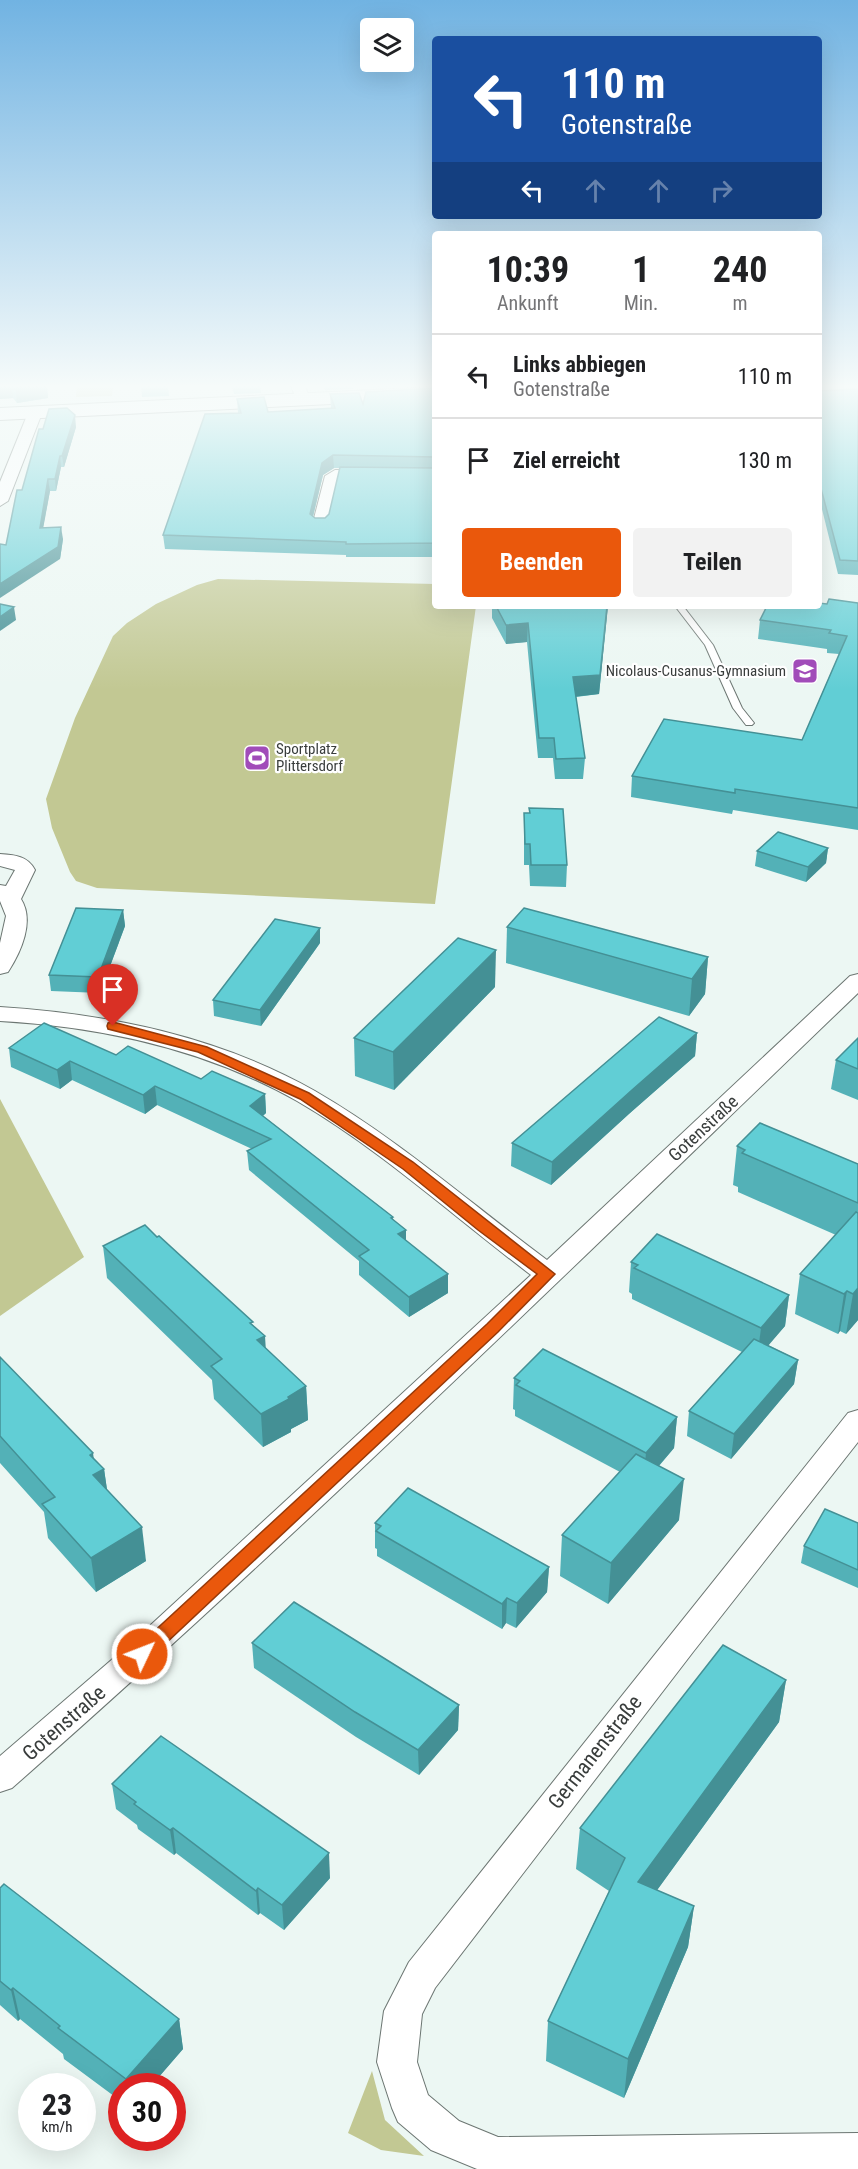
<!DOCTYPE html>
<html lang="de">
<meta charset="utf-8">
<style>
body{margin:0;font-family:"Roboto Condensed",sans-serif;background:#f2f2f2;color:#202124;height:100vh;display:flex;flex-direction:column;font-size:22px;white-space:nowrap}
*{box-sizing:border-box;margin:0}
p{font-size:20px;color:#757577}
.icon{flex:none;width:33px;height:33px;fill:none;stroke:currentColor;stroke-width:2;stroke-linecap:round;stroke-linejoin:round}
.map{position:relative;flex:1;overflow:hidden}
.side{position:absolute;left:432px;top:231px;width:390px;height:378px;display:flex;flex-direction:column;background:#fff;border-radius:6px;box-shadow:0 6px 24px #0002}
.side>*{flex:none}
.top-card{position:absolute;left:432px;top:36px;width:390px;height:183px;border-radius:6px;box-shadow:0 6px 24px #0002;background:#1a4fa0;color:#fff;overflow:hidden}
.controls{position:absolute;left:360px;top:18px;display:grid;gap:12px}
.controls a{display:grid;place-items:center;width:54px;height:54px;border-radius:6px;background:#fff;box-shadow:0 6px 24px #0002;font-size:30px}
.speed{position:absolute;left:18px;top:2073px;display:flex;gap:12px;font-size:30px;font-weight:700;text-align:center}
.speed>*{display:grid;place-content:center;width:78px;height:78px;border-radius:50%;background:#fff;box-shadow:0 6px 24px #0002;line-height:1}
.speed small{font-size:15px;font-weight:400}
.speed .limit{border:9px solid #d22;background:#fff;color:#111}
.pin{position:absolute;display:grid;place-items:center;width:51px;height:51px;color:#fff;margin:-62px -26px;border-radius:50% 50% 50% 0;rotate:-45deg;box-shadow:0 0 6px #0007}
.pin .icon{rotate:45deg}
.me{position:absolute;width:66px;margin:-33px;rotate:47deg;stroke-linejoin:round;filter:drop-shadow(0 0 4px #0008)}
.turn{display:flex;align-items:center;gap:21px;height:126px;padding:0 30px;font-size:27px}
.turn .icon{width:78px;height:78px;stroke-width:2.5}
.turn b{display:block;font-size:42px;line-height:51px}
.lanes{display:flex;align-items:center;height:57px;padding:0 30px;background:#0003;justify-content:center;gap:30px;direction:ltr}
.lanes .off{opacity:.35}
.eta{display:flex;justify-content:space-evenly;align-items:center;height:102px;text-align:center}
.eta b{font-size:36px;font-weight:700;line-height:42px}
.cta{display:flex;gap:12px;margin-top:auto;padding:12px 30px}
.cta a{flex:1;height:69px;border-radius:6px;background:#ea580c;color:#fff;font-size:24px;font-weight:700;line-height:69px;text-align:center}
.cta a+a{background:#f2f2f2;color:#202124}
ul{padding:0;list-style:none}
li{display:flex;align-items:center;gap:18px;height:84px;padding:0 30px;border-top:2px solid #e0e0e0}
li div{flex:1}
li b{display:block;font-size:22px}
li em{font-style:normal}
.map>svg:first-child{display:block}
.green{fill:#c2c893}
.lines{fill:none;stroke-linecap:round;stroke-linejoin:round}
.service-casing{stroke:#6c7672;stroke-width:2}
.minor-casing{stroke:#6c7672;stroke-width:2}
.secondary-casing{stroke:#6c7672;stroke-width:2}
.service{fill:#fff;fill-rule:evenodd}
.minor{fill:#fff;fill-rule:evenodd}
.secondary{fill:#fff;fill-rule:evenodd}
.wall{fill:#53b1b7;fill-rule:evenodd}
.shaded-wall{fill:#449095}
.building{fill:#61ced5;stroke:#449095;stroke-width:1.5}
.route{fill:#ea580c;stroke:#983908;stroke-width:1.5}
.labels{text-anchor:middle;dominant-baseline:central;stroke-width:4.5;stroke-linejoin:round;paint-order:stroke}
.far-poi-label{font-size:15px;fill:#393d3c;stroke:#fff;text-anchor:end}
.street-label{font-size:18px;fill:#393d3c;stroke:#fff}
.near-street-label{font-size:21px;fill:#393d3c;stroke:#fff}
</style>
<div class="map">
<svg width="858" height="2169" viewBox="0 0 858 2169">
<rect width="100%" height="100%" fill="#ecf7f3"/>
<!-- green -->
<g class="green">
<path d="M77,386H113L112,396L76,397Z"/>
<path d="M218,579L435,584V606H476L435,904L97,888L76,881L70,872L52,828L46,799L75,718L113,636L127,623L156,604L197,585Z"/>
<path d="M0,1099L84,1257L0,1316Z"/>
<path d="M372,2071L385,2120L424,2156L381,2150L348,2133Z"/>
</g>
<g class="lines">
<defs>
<path id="service" d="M675,606H683L713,645L742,708L754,723L752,725H746L733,708L705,645Z"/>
<g id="minor">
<path d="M291,386H305L310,400L308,403H298Z"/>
<path d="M35,409L42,413L8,501L0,506V482L28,413Z"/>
<path d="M335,470L435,471V479L339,478L328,526L325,529H315L312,526L325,476Z"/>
<path d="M0,854C15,855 28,856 35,870L21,899C35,921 21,952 8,972L0,974V943L6,916L0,901V885L6,886L15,870L0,866Z"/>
<path d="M858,974V993C579,1261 303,1532 12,1788L0,1792V1756L130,1644L531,1275C454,1217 381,1150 297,1101C205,1049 104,1027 0,1021V1007C109,1014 218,1036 315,1091C398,1139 470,1203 547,1260L850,976Z"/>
<path d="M858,1410V1442L693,1652L435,1988L422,2014L417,2062L428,2095L459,2121L498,2137L858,2133V2169H477L431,2150L398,2122L392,2108L377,2062L384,2011L409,1962L848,1413Z"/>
</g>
<path id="secondary" d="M435,387V399L0,420V408Z"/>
</defs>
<!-- service casing -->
<use href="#service" class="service-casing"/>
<!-- minor casing -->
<use href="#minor" class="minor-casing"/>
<!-- secondary casing -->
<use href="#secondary" class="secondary-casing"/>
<!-- service -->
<use href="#service" class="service"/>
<!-- minor -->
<use href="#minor" class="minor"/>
<!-- secondary -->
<use href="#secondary" class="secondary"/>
</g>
<!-- wall -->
<g class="wall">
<path d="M0,386H47L48,398L17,403L13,398L0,399Z"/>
<path d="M141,386H168L169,396L142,397Z"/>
<path d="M232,386H260L261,393L234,394Z"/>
<path d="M324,386H353V389L325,390Z"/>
<path d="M371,386H407L371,388Z"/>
<path d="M435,388V557H346V555L165,549L163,535L238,413L237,399L268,412L331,408L330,394L363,404ZM334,468H340L329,514L325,518H315L313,517L323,475Z"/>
<path d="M858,389V575L838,574L819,497V391Z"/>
<path d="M76,427L64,467H61L56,491H50L43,527L63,539L60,559L6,545L22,490L43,429Z"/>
<path d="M858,603V830L733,810L732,814L631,797L632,776L802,740L839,654L827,653V649L758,639L760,620L827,604Z"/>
<path d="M492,606H608L599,694L576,697L585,758L583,779H555L553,758H538L527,642L506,644L492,618Z"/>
<path d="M529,808L567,865L566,887L530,886L529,865H524V813H529Z"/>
<path d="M828,848L826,863L806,882L755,866L757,851Z"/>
<path d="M123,910L125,926L100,993L51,991L49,975Z"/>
<path d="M507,927L708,957L705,994L689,1016L506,963Z"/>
<path d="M320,943L261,1026L214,1016L213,1000Z"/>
<path d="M495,987L394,1090L355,1076L354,1038Z"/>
<path d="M697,1033L695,1056L630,1113L551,1185L511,1166L512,1143Z"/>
<path d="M858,1038V1100L831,1089L836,1060Z"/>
<path d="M9,1048L116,1055L201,1079L265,1094L266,1113L263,1116L393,1217V1219L406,1240L448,1293L409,1317L359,1275V1261L249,1170L247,1151L252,1149L157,1105L145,1114L72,1080L60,1089L11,1067Z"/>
<path d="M737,1146L858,1164V1320L846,1334L840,1331L838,1334L795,1314L800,1274L836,1235L738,1192V1187L733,1185Z"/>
<path d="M157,1237L253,1325L266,1349L306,1386L308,1420L291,1429V1432L263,1447L214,1399L212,1380L107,1278L103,1246Z"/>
<path d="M631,1262L789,1295L785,1326L768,1345L798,1360L794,1384L731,1459L687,1436L689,1411L742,1352L632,1299V1294L629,1292Z"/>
<path d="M0,1357L104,1469L107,1490L146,1561L96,1592L48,1538L44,1512L0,1463Z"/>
<path d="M514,1378L677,1417L674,1448L659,1466L679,1520L608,1604L560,1576L562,1535L620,1472L515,1416V1410L513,1409Z"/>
<path d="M375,1523L549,1567L547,1592L516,1628L506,1623L502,1629L377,1556V1549L375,1548Z"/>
<path d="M858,1523V1588L801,1563L804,1546Z"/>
<path d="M252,1643L459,1705L458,1730L419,1775L356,1737L254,1668Z"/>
<path d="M786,1680L779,1722L657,1890L694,1906L688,1947L624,2098L546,2061L548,2021L609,1891L576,1869L580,1828Z"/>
<path d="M112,1784L330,1878L284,1930L260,1913L258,1915L176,1853L174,1855L138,1829L137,1825L116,1809Z"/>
<path d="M0,1888L179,2019L183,2049L151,2086H122V2102L64,2059L63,2054L20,2019L18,2021L0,2005Z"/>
</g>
<!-- shaded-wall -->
<g class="shaded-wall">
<path d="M0,386H11L13,398L0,399Z"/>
<path d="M15,386H47L48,398L17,403Z"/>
<path d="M75,415L76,427L64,467L62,456Z"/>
<path d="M333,455L334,468L323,475L310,528V514L322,463Z"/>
<path d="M60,456L61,467L56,491L55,479Z"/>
<path d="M48,479L50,491L41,540L40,528Z"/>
<path d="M61,527L63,539L60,559L0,598V584Z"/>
<path d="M607,606H608L599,694L572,697L573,677Z"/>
<path d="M14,607L16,620L0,631V617Z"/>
<path d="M528,623L527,642L506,644V625Z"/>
<path d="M828,848L826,863L806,882L808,867Z"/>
<path d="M123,910L125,926L100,993L98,977Z"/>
<path d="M320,928V943L261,1026L260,1010Z"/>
<path d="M496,950L495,987L394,1090L393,1052Z"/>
<path d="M708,957L705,994L689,1016L692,979Z"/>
<path d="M697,1033L695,1056L630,1113L551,1185L552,1162L632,1090Z"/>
<path d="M70,1061L72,1080L60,1089L57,1070Z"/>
<path d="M155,1086L157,1105L145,1114L143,1095Z"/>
<path d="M265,1094L266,1113L251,1125L250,1106Z"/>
<path d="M406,1230V1249L398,1234Z"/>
<path d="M448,1274V1293L409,1317V1297Z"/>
<path d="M858,1288V1320L846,1334L853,1294Z"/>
<path d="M847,1291L840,1331L838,1334L844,1294Z"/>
<path d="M789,1295L785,1326L757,1359L761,1328Z"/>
<path d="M265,1336L267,1369L257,1340Z"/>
<path d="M798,1360L794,1384L731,1459L734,1434Z"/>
<path d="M306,1386L308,1420L291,1429V1432L263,1447L261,1414Z"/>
<path d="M677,1417L674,1448L643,1484L646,1453Z"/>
<path d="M93,1453L96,1474L104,1469L109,1503L98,1509L90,1455Z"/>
<path d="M684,1479L679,1520L608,1604L611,1563Z"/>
<path d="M142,1527L146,1561L96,1592L91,1558Z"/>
<path d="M549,1567L547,1592L516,1628L517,1603Z"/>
<path d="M507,1598L506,1623L502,1629V1604Z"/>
<path d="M786,1680L779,1722L634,1922L638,1882Z"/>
<path d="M459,1705L458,1730L419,1775L418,1750Z"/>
<path d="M173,1828L176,1853L174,1855L170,1830Z"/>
<path d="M329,1853L330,1878L284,1930L282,1905Z"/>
<path d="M258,1888L260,1913L258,1915L256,1891Z"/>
<path d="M694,1906L688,1947L624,2098L628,2059Z"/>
<path d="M13,1988L20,2019L18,2021L11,1990Z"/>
<path d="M179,2019L183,2049L151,2086H127L126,2079Z"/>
</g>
<!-- building -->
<g class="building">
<path d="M435,388V457L333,455L322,463L310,514L315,518H325L329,514L340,467L435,468L434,497H435V543L346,544V542L163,535L205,414L241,413L237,399L264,397L268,412L335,408L330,394L359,393L363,404L366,392Z"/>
<path d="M858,389V561L840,560L819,481V391Z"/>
<path d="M67,408L75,415L62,456H60L55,479H48L40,528L61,527L58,547L0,584V544L6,545L17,490H22L39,429H43L49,409Z"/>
<path d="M829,599L858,603V808L735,789V793L632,776L664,719L802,740L847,636L829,633L831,630L760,620L767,606H819V603L827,604Z"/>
<path d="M0,604L14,607L0,617Z"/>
<path d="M496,606H607L600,675L573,677L585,758L556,759L554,738H539L528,623L506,625Z"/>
<path d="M529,808L563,809L567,865H531L530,844H525L524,813H530Z"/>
<path d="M778,832L828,848L808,867L757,851Z"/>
<path d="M76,908L123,910L98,977L49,975Z"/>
<path d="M524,908L708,957L692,979L507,927Z"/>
<path d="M275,919L320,928L260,1010L213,1000Z"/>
<path d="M458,938L496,950L393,1052L354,1038Z"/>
<path d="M659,1017L697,1033L632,1090L552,1162L512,1143Z"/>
<path d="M44,1023L116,1055L128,1046L201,1079L212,1071L265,1094L250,1106L393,1217L391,1218L406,1230L398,1234L448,1274L409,1297L359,1256L369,1250L247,1151L271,1139L155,1086L143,1095L70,1061L57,1070L9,1048Z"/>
<path d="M858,1038V1069L836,1060Z"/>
<path d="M760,1123L858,1164V1203L742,1153L745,1150L737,1146Z"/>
<path d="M856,1212L858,1213V1288L853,1294L847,1291L844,1294L800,1274Z"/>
<path d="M145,1225L157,1237L159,1236L253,1322L250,1323L265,1336L257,1340L306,1386L288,1397L289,1399L261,1414L211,1366L222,1359L103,1246Z"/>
<path d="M657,1234L789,1295L761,1328L634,1268L638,1265L631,1262Z"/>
<path d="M754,1339L798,1360L734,1434L689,1411Z"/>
<path d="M543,1349L677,1417L646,1453L516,1385L520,1381L514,1378Z"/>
<path d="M0,1357L93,1453L90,1455L104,1469L93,1475L142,1527L91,1558L42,1504L55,1497L0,1436Z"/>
<path d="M636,1454L684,1479L611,1563L562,1535Z"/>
<path d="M408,1488L549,1567L517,1603L507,1598L502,1604L376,1531L381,1526L375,1523Z"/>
<path d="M825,1509L858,1523V1570L804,1546Z"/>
<path d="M294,1602L459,1705L418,1750L355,1712L252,1643Z"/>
<path d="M723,1645L786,1680L638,1882L694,1906L628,2059L548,2021L625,1858L580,1828Z"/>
<path d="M161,1736L329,1853L282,1905L258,1888L256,1891L173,1828L170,1830L134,1804L136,1802L112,1784Z"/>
<path d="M4,1884L179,2019L126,2079L58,2028L60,2026L13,1988L11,1990L0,1981V1888Z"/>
</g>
<!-- sky -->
<linearGradient id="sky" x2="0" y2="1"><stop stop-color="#71b3e2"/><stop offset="0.56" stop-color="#f6fbfa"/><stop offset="1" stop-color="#f6fbfa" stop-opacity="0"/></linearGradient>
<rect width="858" height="690" fill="url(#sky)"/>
<!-- route -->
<path class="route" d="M113,1022L207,1047L309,1093L413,1162L555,1274L498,1332L149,1659L142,1662L136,1659L133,1654L136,1648L487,1324L537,1274L478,1230L403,1169L300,1099L198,1052L108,1029L107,1026L108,1023Z"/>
<!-- icons -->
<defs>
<symbol id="school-square" viewBox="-11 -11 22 22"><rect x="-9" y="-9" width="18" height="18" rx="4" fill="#a14cb9" stroke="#fff"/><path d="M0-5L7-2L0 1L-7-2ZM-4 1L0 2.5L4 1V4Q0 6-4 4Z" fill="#fff"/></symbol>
<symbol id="stadium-square" viewBox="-11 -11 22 22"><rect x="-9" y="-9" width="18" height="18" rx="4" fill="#a14cb9" stroke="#fff"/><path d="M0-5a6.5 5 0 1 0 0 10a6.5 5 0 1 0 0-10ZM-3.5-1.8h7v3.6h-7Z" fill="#fff"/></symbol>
</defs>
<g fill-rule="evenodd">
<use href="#school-square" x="790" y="656" width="30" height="30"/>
<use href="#stadium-square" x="242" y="743" width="30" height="30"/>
</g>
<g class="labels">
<!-- far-poi labels -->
<g class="far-poi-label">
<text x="786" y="671">Nicolaus-Cusanus-Gymnasium</text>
<text x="276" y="749" text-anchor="start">Sportplatz<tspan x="276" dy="17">Plittersdorf</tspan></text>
</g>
<!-- street labels -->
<g class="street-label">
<text transform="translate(703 1128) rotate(-43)">Gotenstraße</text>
</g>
<!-- near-street labels -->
<g class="near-street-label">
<text transform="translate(64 1723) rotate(-41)">Gotenstraße</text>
<text transform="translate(595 1752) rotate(-52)">Germanenstraße</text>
</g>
</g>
</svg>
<div class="controls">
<a><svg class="icon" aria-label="layers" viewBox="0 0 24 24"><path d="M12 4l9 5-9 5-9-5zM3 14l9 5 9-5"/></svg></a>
</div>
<div class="speed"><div>23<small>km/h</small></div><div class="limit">30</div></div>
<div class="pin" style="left:113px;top:1026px;background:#d93025"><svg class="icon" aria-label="arrive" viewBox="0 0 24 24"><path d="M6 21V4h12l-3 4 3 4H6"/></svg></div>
<svg class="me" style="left:142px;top:1654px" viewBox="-20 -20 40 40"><circle r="17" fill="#ea580c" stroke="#fff" stroke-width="3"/><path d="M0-11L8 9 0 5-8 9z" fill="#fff"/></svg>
<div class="top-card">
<div class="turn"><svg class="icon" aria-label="left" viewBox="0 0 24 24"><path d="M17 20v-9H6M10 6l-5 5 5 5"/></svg><div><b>110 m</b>Gotenstraße</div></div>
<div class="lanes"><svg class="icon" aria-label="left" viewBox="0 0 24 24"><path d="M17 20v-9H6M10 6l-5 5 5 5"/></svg><svg class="icon off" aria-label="ahead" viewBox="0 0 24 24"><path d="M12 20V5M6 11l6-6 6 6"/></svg><svg class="icon off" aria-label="ahead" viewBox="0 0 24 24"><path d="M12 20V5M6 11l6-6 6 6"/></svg><svg class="icon off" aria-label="right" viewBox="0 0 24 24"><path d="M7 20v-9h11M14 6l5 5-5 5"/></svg></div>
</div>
<section class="side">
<div class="eta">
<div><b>10:39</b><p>Ankunft</p></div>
<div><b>1</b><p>Min.</p></div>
<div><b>240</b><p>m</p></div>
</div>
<ul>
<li><svg class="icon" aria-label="left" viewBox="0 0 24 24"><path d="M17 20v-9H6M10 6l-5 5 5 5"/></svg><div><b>Links abbiegen</b><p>Gotenstraße</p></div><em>110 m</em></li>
<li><svg class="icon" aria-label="arrive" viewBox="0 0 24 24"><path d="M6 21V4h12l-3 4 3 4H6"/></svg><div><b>Ziel erreicht</b></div><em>130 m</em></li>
</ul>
<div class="cta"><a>Beenden</a><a>Teilen</a></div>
</section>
</div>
